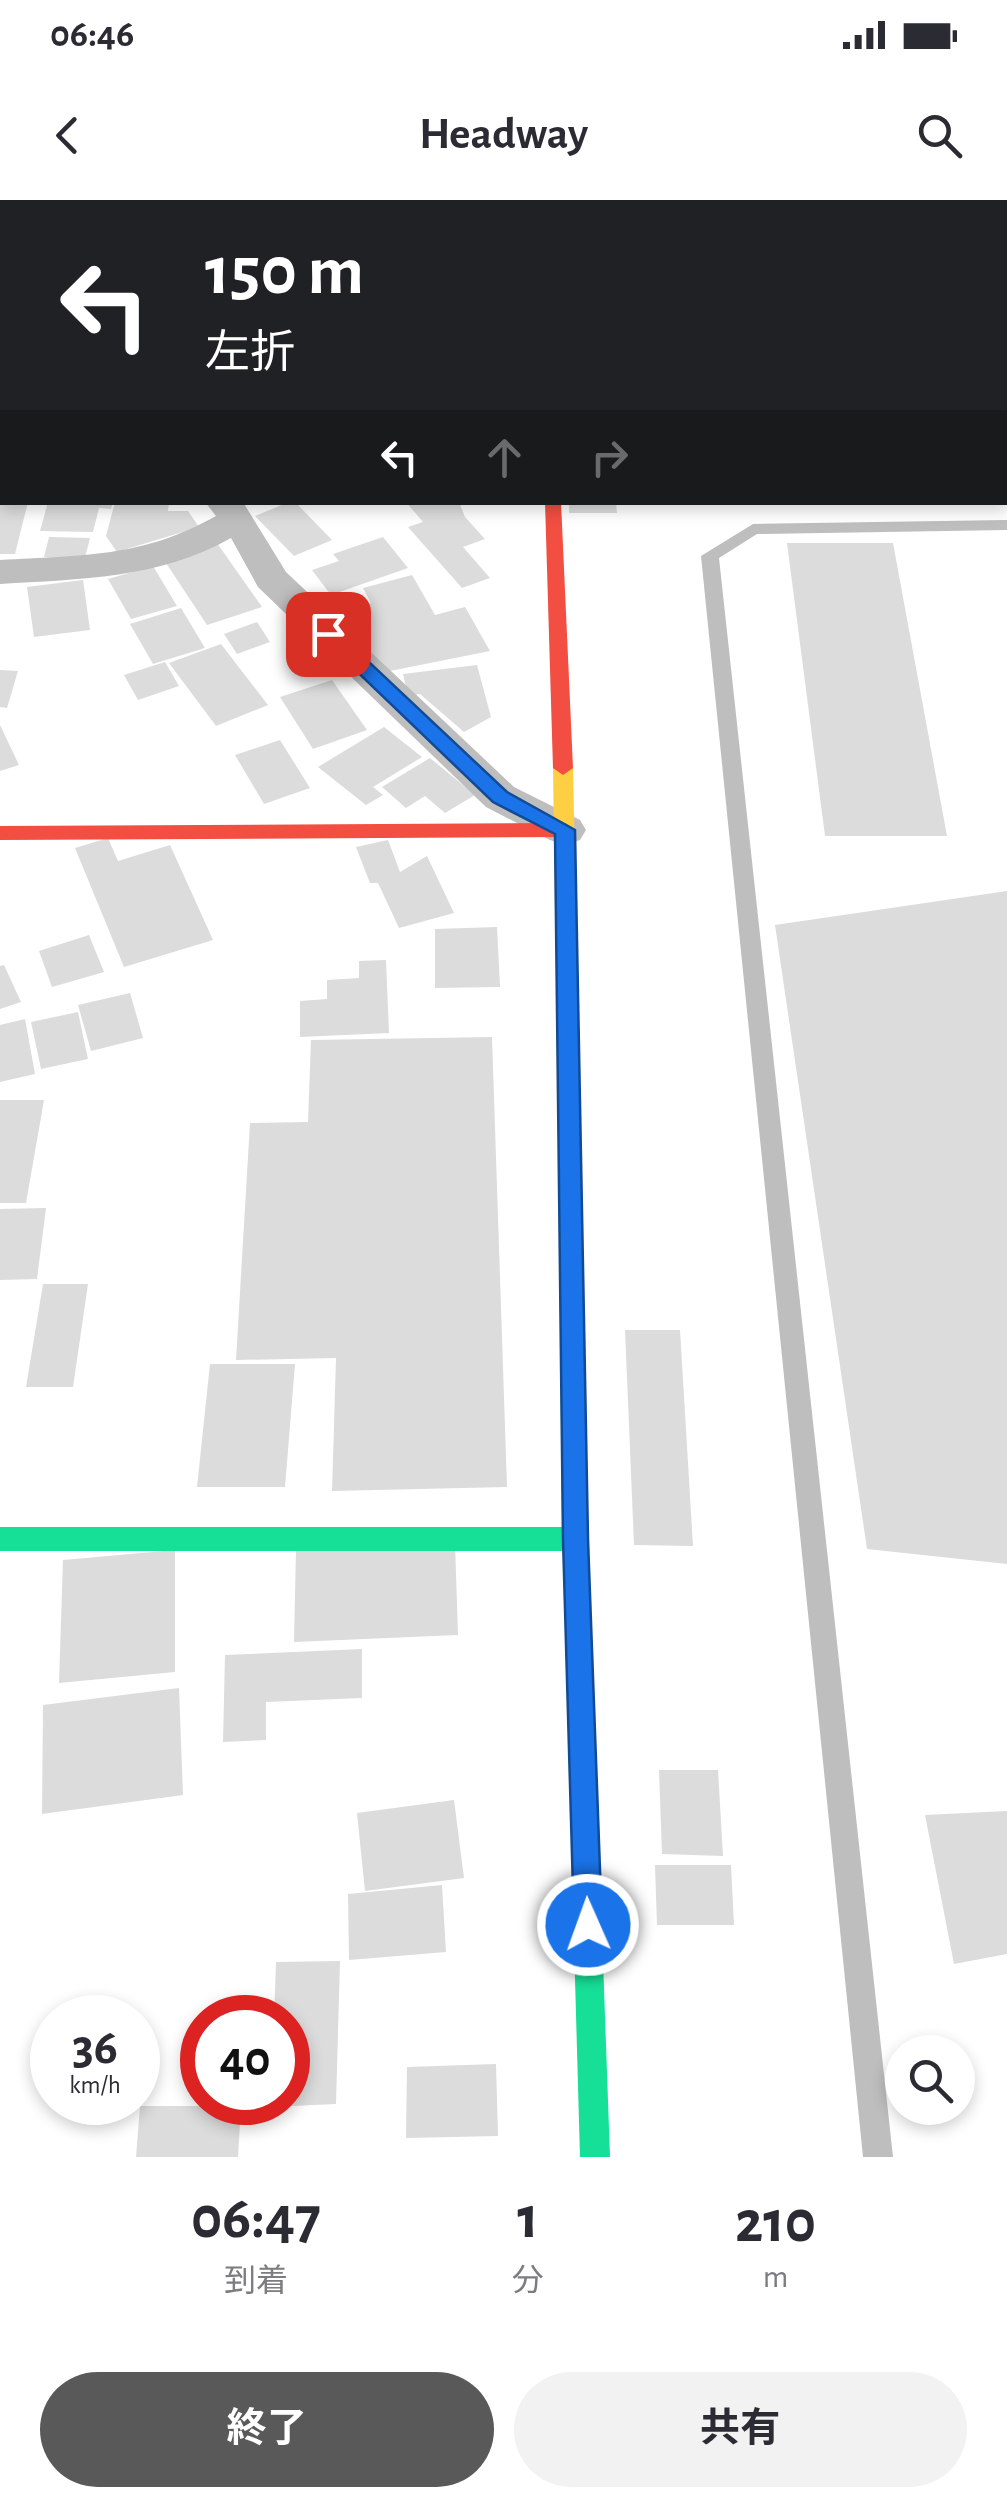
<!DOCTYPE html>
<html lang="ja">
<meta charset="utf-8">
<style>
body{margin:0;font-family:"Alegreya Sans","Noto Sans JP",sans-serif;background:#f2f2f3;color:#2b2b33;height:100vh;display:flex;flex-direction:column;font-size:38px;white-space:nowrap}
*{box-sizing:border-box;margin:0}
p{font-size:32px;color:#7c7c81}
.icon{flex:none;width:55px;height:55px;fill:none;stroke:currentColor;stroke-width:2;stroke-linecap:round;stroke-linejoin:round}
.map{position:relative;height:1957px;overflow:hidden}
.details{display:flex;flex-direction:column;background:#fff;flex:1}
.details>*{flex:none}
.banner{position:absolute;left:0px;top:0px;width:1008px;height:305px;box-shadow:0 5px 15px #0003;background:#202124;color:#fff;overflow:hidden}
.buttons{position:absolute;left:885px;top:1835px;display:grid;gap:20px}
.buttons a{display:grid;place-items:center;width:90px;height:90px;border-radius:50%;background:#fff;box-shadow:0 5px 15px #0003;font-size:50px}
.speed{position:absolute;left:30px;top:1795px;display:flex;gap:20px;font-size:50px;font-weight:700;text-align:center}
.speed>*{display:grid;place-content:center;width:130px;height:130px;border-radius:50%;background:#fff;box-shadow:0 5px 15px #0003;line-height:1}
.speed small{font-size:25px;font-weight:400}
.speed .limit{border:15px solid #d22;background:#fff;color:#111}
.pin{position:absolute;display:grid;place-items:center;width:85px;height:85px;color:#fff;margin:-42px;border-radius:20px;box-shadow:0 5px 15px #0006}
.me{position:absolute;width:110px;margin:-55px;rotate:358deg;stroke-linejoin:round;filter:drop-shadow(0 0 8px #0008)}
.turn{display:flex;align-items:center;gap:35px;height:210px;padding:0 40px;font-size:45px}
.turn .icon{width:130px;height:130px;stroke-width:2.5}
.turn b{display:block;font-size:70px;line-height:85px}
.lanes{display:flex;align-items:center;height:95px;padding:0 40px;background:#0003;justify-content:center;gap:50px;direction:ltr}
.lanes .off{opacity:.35}
.eta{display:flex;justify-content:space-evenly;align-items:center;height:170px;text-align:center}
.eta b{font-size:60px;font-weight:700;line-height:70px}
.button{display:flex;gap:20px;margin-top:auto;padding:20px 40px}
.button a{flex:1;height:115px;border-radius:60px;background:#595959;color:#fff;font-size:40px;font-weight:700;line-height:115px;text-align:center}
.button a+a{background:#f2f2f3;color:#2b2b33}
.status{display:flex;justify-content:space-between;align-items:center;height:70px;padding:0 50px;background:#fff;direction:ltr}
.status svg{height:28px;fill:currentColor}
header{display:flex;justify-content:space-between;align-items:center;height:130px;padding:0 40px;background:#fff;font-size:45px;font-weight:700}
.map>svg:first-child{display:block}
.building{fill:#dcdcdc}
.lines{fill:none;stroke-linecap:round;stroke-linejoin:round}
.lane{fill:#bebebe;fill-rule:evenodd}
.street{fill:#bebebe;fill-rule:evenodd}
.fast{fill:#16e098;fill-rule:evenodd}
.slow{fill:#ffcf43;fill-rule:evenodd}
.jam{fill:#f24e42;fill-rule:evenodd}
.route{fill:#1a73e8;stroke:#114b97;stroke-width:2.5}
</style>
<div class="status"><b>06:46</b><svg viewBox="0 0 49 12"><path d="M0 12V9h3v3zM5 12V6h3v6zM10 12V3h3v9zM15 12V0h3v12zM26 1h20v11H26zM47 4h2v5h-2z"/></svg></div>
<header><svg class="icon" aria-label="back" viewBox="0 0 24 24"><path d="M15 5l-7 7 7 7"/></svg>Headway<svg class="icon" aria-label="search" viewBox="0 0 24 24"><circle cx="10" cy="10" r="6"/><path d="M15 15l6 6"/></svg></header>
<div class="map">
<svg width="1007" height="1957" viewBox="0 0 1007 1957">
<rect width="100%" height="100%" fill="#fff"/>
<!-- building -->
<g class="building">
<path d="M0,302H28L15,354H0Z"/>
<path d="M48,302H113L111,309L99,308L93,332L40,331Z"/>
<path d="M115,302H169L168,311H188L199,327L117,352L106,336Z"/>
<path d="M289,302H295L332,340L294,356L255,316Z"/>
<path d="M406,302H459L465,317L485,339L463,347L490,378L462,388L408,327L423,322Z"/>
<path d="M569,302H616L617,313H569Z"/>
<path d="M49,337L90,338L85,358L44,357Z"/>
<path d="M383,337L408,368L331,395L312,370L339,361L333,354Z"/>
<path d="M217,343L262,407L207,425L164,360Z"/>
<path d="M787,343H893L947,636H825Z"/>
<path d="M153,366L177,406L131,419L108,379Z"/>
<path d="M412,375L435,415L465,407L490,451L380,473L331,413L371,403L363,388Z"/>
<path d="M83,380L90,430L34,437L27,387Z"/>
<path d="M181,408L205,448L153,464L130,424Z"/>
<path d="M257,422L270,442L237,454L224,434Z"/>
<path d="M221,444L268,505L216,526L169,463Z"/>
<path d="M165,462L179,486L138,500L124,475Z"/>
<path d="M477,465L491,517L464,532L420,494L408,496L403,474Z"/>
<path d="M0,470L18,471L7,508L0,507Z"/>
<path d="M332,480L367,530L313,549L280,497Z"/>
<path d="M0,525L19,565L0,571Z"/>
<path d="M384,527L422,557L373,587L383,595L366,605L318,567Z"/>
<path d="M280,540L310,588L264,604L235,555Z"/>
<path d="M430,558L475,595L445,613L425,596L406,608L382,587Z"/>
<path d="M108,638L118,661L170,645L213,740L124,767L75,648Z"/>
<path d="M388,640L400,672L427,656L454,713L399,728L378,683H370L356,647Z"/>
<path d="M1007,691V1364L867,1349L775,725Z"/>
<path d="M497,727L500,787L435,788V729Z"/>
<path d="M89,735L104,772L52,787L39,751Z"/>
<path d="M386,760L389,833L300,837V801L327,799V780L359,778V761Z"/>
<path d="M4,765L21,802L0,809V766Z"/>
<path d="M130,793L143,838L91,851L78,805Z"/>
<path d="M78,812L88,859L41,869L31,822Z"/>
<path d="M25,819L35,874L0,882V825Z"/>
<path d="M492,837L507,1287L332,1291L336,1158L236,1160L250,923L308,922L311,840Z"/>
<path d="M0,900H44L26,1003H0Z"/>
<path d="M46,1008L37,1079L0,1080V1009Z"/>
<path d="M43,1084H88L73,1187H26Z"/>
<path d="M625,1130H680L693,1346L634,1345Z"/>
<path d="M210,1164H295L285,1287H197Z"/>
<path d="M455,1343L458,1435L294,1442L296,1349Z"/>
<path d="M175,1350V1472L59,1483L63,1360Z"/>
<path d="M362,1449V1498L266,1502V1540L223,1542L225,1455Z"/>
<path d="M179,1488L183,1595L42,1614L43,1505Z"/>
<path d="M659,1570H718L723,1656L662,1654Z"/>
<path d="M454,1600L464,1678L365,1691L357,1613Z"/>
<path d="M1007,1611V1754L954,1764L925,1615Z"/>
<path d="M655,1665H731L734,1725H657Z"/>
<path d="M442,1685L446,1752L349,1760L348,1694Z"/>
<path d="M340,1761L336,1904L270,1907V1902H288V1818H274L276,1762Z"/>
<path d="M496,1864L498,1936L406,1938L407,1867Z"/>
<path d="M140,1906H241L238,1957H136Z"/>
</g>
<g class="lines">
<!-- lane -->
<path class="lane" d="M1007,320V330L757,334L719,358L893,1957H863L701,356L753,324Z"/>
<!-- street -->
<g class="street">
<rect x="127" y="0" width="30" height="2"/>
<path d="M533,0H563L564,2H534Z"/>
<rect x="0" y="161" width="2" height="20"/>
<path d="M205,302H243L286,372L514,587L580,620L586,630L580,640L565,645L550,640L486,607L258,387L231,338C159,379 80,379 0,384V360C83,355 141,358 216,316Z"/>
</g>
<!-- fast -->
<g class="fast">
<rect x="1005" y="181" width="2" height="10"/>
<path d="M569,900L577,903L580,909L588,1339L610,1957H580L563,1351H0V1327H562L558,909L561,903Z"/>
</g>
<!-- slow -->
<path class="slow" d="M563,561L573,568L580,909L577,915H561L558,909L553,568Z"/>
<!-- jam -->
<g class="jam">
<path d="M545,302H561L573,568L563,575L553,568Z"/>
<path d="M565,623L575,630L565,637L0,640V626Z"/>
</g>
</g>
<!-- route -->
<path class="route" d="M328,428L335,430L507,592L575,630L588,1339L602,1725L598,1735L588,1740L578,1735L574,1725L563,1339L555,634L493,602L322,438V430Z"/>
</svg>
<div class="buttons">
<a><svg class="icon" aria-label="search" viewBox="0 0 24 24"><circle cx="10" cy="10" r="6"/><path d="M15 15l6 6"/></svg></a>
</div>
<div class="speed"><div>36<small>km/h</small></div><div class="limit">40</div></div>
<div class="pin" style="left:328px;top:434px;background:#d93025"><svg class="icon" aria-label="arrive" viewBox="0 0 24 24"><path d="M6 21V4h12l-3 4 3 4H6"/></svg></div>
<svg class="me" style="left:588px;top:1725px" viewBox="-20 -20 40 40"><circle r="17" fill="#1a73e8" stroke="#fff" stroke-width="3"/><path d="M0-11L8 9 0 5-8 9z" fill="#fff"/></svg>
<div class="banner">
<div class="turn"><svg class="icon" aria-label="left" viewBox="0 0 24 24"><path d="M17 20v-9H6M10 6l-5 5 5 5"/></svg><div><b>150 m</b>左折</div></div>
<div class="lanes"><svg class="icon" aria-label="left" viewBox="0 0 24 24"><path d="M17 20v-9H6M10 6l-5 5 5 5"/></svg><svg class="icon off" aria-label="ahead" viewBox="0 0 24 24"><path d="M12 20V5M6 11l6-6 6 6"/></svg><svg class="icon off" aria-label="right" viewBox="0 0 24 24"><path d="M7 20v-9h11M14 6l5 5-5 5"/></svg></div>
</div>
</div>
<section class="details">
<div class="eta">
<div><b>06:47</b><p>到着</p></div>
<div><b>1</b><p>分</p></div>
<div><b>210</b><p>m</p></div>
</div>
<div class="button"><a>終了</a><a>共有</a></div>
</section>
